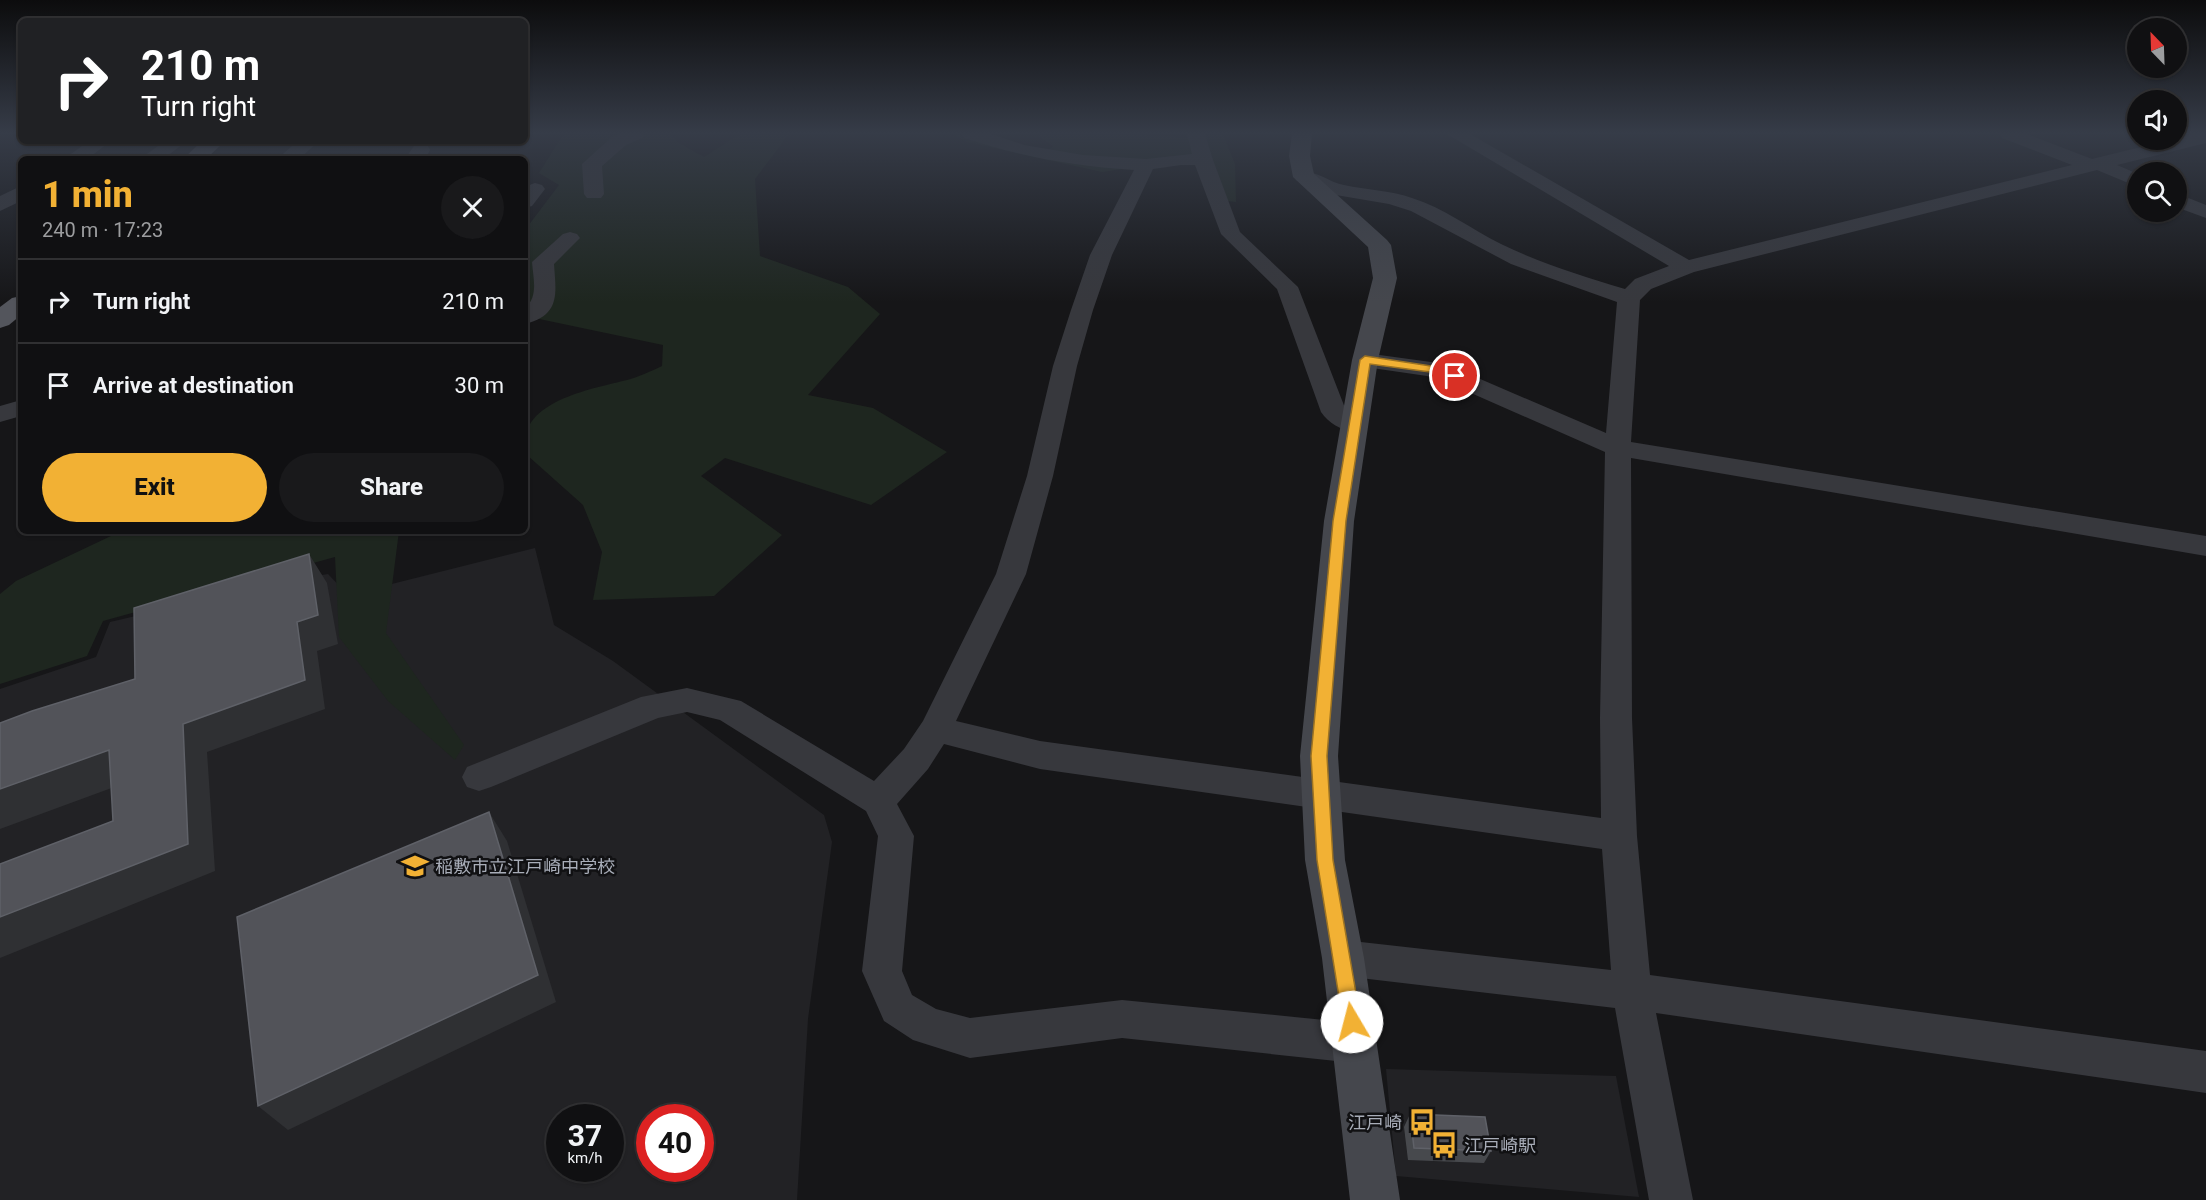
<!DOCTYPE html>
<meta charset="utf-8">
<style>
body{margin:0;font-family:Roboto,"Noto Sans JP",sans-serif;background:#19191b;color:#f1f3f6;height:100vh;display:flex;flex-direction:column;font-size:22px;white-space:nowrap}
*{box-sizing:border-box;margin:0}
p{font-size:20px;color:#9c9d9f}
.icon{flex:none;width:33px;height:33px;fill:none;stroke:currentColor;stroke-width:2;stroke-linecap:round;stroke-linejoin:round}
.map{position:relative;flex:1;overflow:hidden}
.details{position:absolute;left:18px;top:156px;width:510px;height:378px;display:flex;flex-direction:column;background:#101012;border-radius:9px;box-shadow:0 2px 4px #0004,0 0 0 2px #303032}
.details>*{flex:none}
.hud{position:absolute;left:18px;top:18px;width:510px;height:126px;border-radius:9px;box-shadow:0 2px 4px #0004,0 0 0 2px #303032;background:#202124;color:#fff;overflow:hidden}
.needle{width:39px;rotate:337deg}
.fabs{position:absolute;left:2127px;top:18px;display:grid;gap:12px}
.fabs a{display:grid;place-items:center;width:60px;height:60px;border-radius:50%;background:#101012;box-shadow:0 2px 4px #0004,0 0 0 2px #303032;font-size:30px}
.speed{position:absolute;left:546px;top:1104px;display:flex;gap:12px;font-size:30px;font-weight:700;text-align:center}
.speed>*{display:grid;place-content:center;width:78px;height:78px;border-radius:50%;background:#101012;box-shadow:0 2px 4px #0004,0 0 0 2px #303032;line-height:1}
.speed small{font-size:15px;font-weight:400}
.speed .limit{border:9px solid #d22;background:#fff;color:#111}
.pin{position:absolute;display:grid;place-items:center;width:51px;height:51px;color:#fff;margin:-26px;border:3px solid #fff;border-radius:50%;box-shadow:0 2px 6px #0007}
.me{position:absolute;width:66px;margin:-33px;rotate:352deg;stroke-linejoin:round;filter:drop-shadow(0 0 4px #0008)}
.turn{display:flex;align-items:center;gap:21px;height:126px;padding:0 24px;font-size:27px}
.turn .icon{width:78px;height:78px;stroke-width:2.5}
.turn b{display:block;font-size:42px;line-height:51px}
.round{display:grid;place-items:center;flex:none;width:63px;height:63px;border-radius:32px;background:#19191b}
.head{display:flex;align-items:center;justify-content:space-between;height:102px;padding:0 24px}
h1{font-size:36px;font-weight:800;line-height:45px;color:#f2b134}
.cta{display:flex;gap:12px;margin-top:auto;padding:12px 24px}
.cta a{flex:1;height:69px;border-radius:36px;background:#f2b134;color:#111;font-size:24px;font-weight:800;line-height:69px;text-align:center}
.cta a+a{background:#19191b;color:#f1f3f6}
ul{padding:0;list-style:none}
li{display:flex;align-items:center;gap:18px;height:84px;padding:0 24px;border-top:2px solid #303032}
li div{flex:1}
li b{display:block;font-size:22px}
li em{font-style:normal}
.map>svg:first-child{display:block}
.built{fill:#222225;fill-rule:evenodd}
.green{fill:#1e261f}
.lines{fill:none;stroke-linecap:round;stroke-linejoin:round}
.street{fill:#37383d;fill-rule:evenodd}
.secondary{fill:#45474d;fill-rule:evenodd}
.primary{fill:#53555c;fill-rule:evenodd}
.wall{fill:#47494d}
.shaded-wall{fill:#2f3033}
.building{fill:#525359;stroke:#5f6168;stroke-width:1.5}
.route{fill:#f2b134;stroke:#9d7322;stroke-width:1.5}
.labels{text-anchor:middle;dominant-baseline:central;stroke-width:5;stroke-linejoin:round;paint-order:stroke}
.near-poi-label{font-size:18px;fill:#a8adb8;stroke:#111113;text-anchor:start}
</style>
<div class="map">
<svg width="2206" height="1200" viewBox="0 0 2206 1200">
<rect width="100%" height="100%" fill="#161618"/>
<!-- built -->
<g class="built">
<path d="M535,548L554,625L613,661L824,815L832,842L808,1019L797,1200H0V689L96,657L110,622L280,582L328,574L348,595ZM560,1118H610V1168H560ZM650,1118H700V1168H650Z"/>
<path d="M1386,1069L1616,1076L1639,1197L1396,1176Z"/>
</g>
<!-- green -->
<g class="green">
<path d="M552,134H670L679,143L704,157L740,134H789L755,179L760,256L848,287L880,314L808,395L873,408L947,452L871,505L725,458L701,476L782,535L714,596L593,600L602,552L583,505L527,455C512,402 592,389 627,380C639,377 651,371 662,366L663,345L525,316V230L559,185L539,173L563,135Z"/>
<path d="M953,134H966L1042,155L1053,146L1035,134H1131L1191,138L1190,134H1223L1235,164L1236,202L1210,199L1203,160H1181L1102,172L967,142Z"/>
<path d="M153,531H399L386,633L464,745L455,760L388,701L339,637L335,557L103,621L87,656L0,684V594L16,581L111,536Z"/>
</g>
<g class="lines">
<!-- street -->
<g class="street">
<path d="M619,134H644L642,138L626,145L602,166L604,194L601,198H587L584,194L582,164L612,137Z"/>
<path d="M962,134H991L1024,145L1083,155L1146,159L1192,154L1187,134H1205L1213,160L1240,232L1298,287L1345,408L1362,420L1366,425L1362,430C1346,434 1330,425 1321,412L1277,289L1221,234L1195,165H1181L1153,169L1112,255L1093,310L1077,366L1053,476L1026,574L956,721L1040,741L1601,818L1600,718L1605,452L1446,382L1427,376L1365,367L1357,365L1353,360L1357,355L1365,353L1431,362L1464,372L1606,433L1617,302L1511,264L1411,211L1389,204L1330,194L1309,183L1297,181L1294,177L1297,173C1316,168 1327,182 1344,185C1367,190 1389,190 1412,198C1444,208 1471,229 1501,244C1540,263 1583,276 1625,289L1635,279L1669,266L1447,134H1470L1689,260L2072,165L2002,138L2000,134H2027L2092,159L2194,134H2206V143L2117,165L2138,174V187L2097,170L1694,272L1651,289L1640,300L1631,442L2206,536V556L1631,458L1632,718L1637,836L1650,975L2206,1051V1093L1656,1013L1693,1200H1649L1615,1008L1343,976L1329,971L1324,958L1329,945L1343,940L1611,970L1602,849L1040,769L944,744L928,769L897,804L914,836L902,971L912,995L936,1009L970,1018L1122,1000L1355,1023L1370,1029L1376,1043L1370,1057L1355,1063L1122,1038L970,1058L913,1040L884,1021L862,971L878,836L866,811L720,720L687,712L658,718L491,787L479,791L467,787L462,777L467,767L641,697L687,688L741,701L874,781L904,749L923,721L996,574L1027,476L1053,366L1071,310L1090,255L1134,170C1072,166 1023,157 964,138Z"/>
<path d="M89,141H111L87,159H64Z"/>
<path d="M165,141H187L163,159H140Z"/>
<path d="M298,141H319L299,159H277Z"/>
<path d="M421,144L428,146L430,150L425,159H405L414,146Z"/>
<path d="M535,183L542,185L545,189L532,206L525,208C525,196 522,186 535,183Z"/>
<path d="M21,186V201L0,211V196Z"/>
<path d="M2176,193L2206,205V218L2176,207Z"/>
<path d="M570,232L577,234L580,238L554,264C556,293 561,315 525,324V308C539,296 533,278 532,262L563,234Z"/>
<path d="M21,400V416L0,422V406Z"/>
</g>
<!-- secondary -->
<path class="secondary" d="M1292,134H1312L1310,156L1314,174L1387,240L1391,245L1397,278L1378,360L1354,521L1338,756L1345,860L1364,958L1400,1200H1350L1322,958L1305,860L1300,756L1324,521L1352,360L1373,278L1368,247L1293,177L1289,156Z"/>
<!-- primary -->
<g class="primary">
<path d="M202,141H225L206,159H183Z"/>
<path d="M21,296V315L9,325L0,328V307L12,298Z"/>
</g>
</g>
<!-- wall -->
<path class="wall" d="M1410,1114L1491,1151L1484,1163L1408,1160L1404,1127Z"/>
<!-- shaded-wall -->
<g class="shaded-wall">
<path d="M309,554L327,583L338,644L317,651L325,709L207,752L215,871L0,958V917L188,844L183,724L297,622Z"/>
<path d="M109,750L136,779L0,829V789Z"/>
<path d="M489,812L507,841L556,1002L288,1130L258,1106Z"/>
</g>
<!-- building -->
<g class="building">
<path d="M309,554L318,615L297,622L305,680L183,724L188,844L0,917V864L113,821L109,750L0,789V723L32,711L135,679L134,608Z"/>
<path d="M489,812L538,975L258,1106L237,917Z"/>
<path d="M1410,1114L1485,1117L1491,1151L1414,1148Z"/>
</g>
<!-- sky -->
<linearGradient id="sky" x2="0" y2="1"><stop stop-color="#0c0c0d"/><stop offset="0.44" stop-color="#363c48"/><stop offset="1" stop-color="#363c48" stop-opacity="0"/></linearGradient>
<rect width="2206" height="302" fill="url(#sky)"/>
<!-- route -->
<path class="route" d="M1365,356L1431,366L1461,376L1455,380L1430,372L1370,364L1346,521L1327,756L1333,860L1361,1022L1358,1028L1352,1031L1345,1028L1343,1022L1317,860L1311,756L1333,521L1360,360Z"/>
<!-- icons -->
<defs>
<symbol id="school-bare" viewBox="-9 -9 18 18"><path d="M0-5L7-2L0 1L-7-2ZM-4 1L0 2.5L4 1V4Q0 6-4 4Z" fill="#f2b134" stroke="#111113" stroke-width="2.5" paint-order="stroke"/></symbol>
<symbol id="bus-bare" viewBox="-9 -9 18 18"><path d="M-5-6H5V4H4V6H2V4H-2V6H-4V4H-5ZM-3.5-4V0h7V-4ZM-3.5 1.2v1.5H-2V1.2ZM2 1.2v1.5H3.5V1.2Z" fill="#f2b134" stroke="#111113" stroke-width="2.5" paint-order="stroke"/></symbol>
</defs>
<g fill-rule="evenodd">
<use href="#school-bare" x="396" y="847" width="38" height="38"/>
<use href="#bus-bare" x="1403" y="1103" width="38" height="38"/>
<use href="#bus-bare" x="1425" y="1126" width="38" height="38"/>
</g>
<g class="labels">
<!-- near-poi labels -->
<g class="near-poi-label">
<text x="435" y="866">稲敷市立江戸崎中学校</text>
<text x="1402" y="1122" text-anchor="end">江戸崎</text>
<text x="1464" y="1145">江戸崎駅</text>
</g>
</g>
</svg>
<div class="fabs">
<a><svg class="needle" viewBox="-14 -14 28 28"><path d="M0-13l5 13h-10z" fill="#e53935"/><path d="M0 13l5-13h-10z" fill="#9c9d9f"/></svg></a>
<a><svg class="icon" aria-label="sound" viewBox="0 0 24 24"><path d="M4 9h4l5-4v14l-5-4H4zM17 9q2 3 0 6"/></svg></a>
<a><svg class="icon" aria-label="search" viewBox="0 0 24 24"><circle cx="10" cy="10" r="6"/><path d="M15 15l6 6"/></svg></a>
</div>
<div class="speed"><div>37<small>km/h</small></div><div class="limit">40</div></div>
<div class="pin" style="left:1455px;top:376px;background:#d93025"><svg class="icon" aria-label="arrive" viewBox="0 0 24 24"><path d="M6 21V4h12l-3 4 3 4H6"/></svg></div>
<svg class="me" style="left:1352px;top:1022px" viewBox="-20 -20 40 40"><circle r="19" fill="#fff"/><path d="M0-13L10 11 0 6-10 11z" fill="#f2b134"/></svg>
<div class="hud">
<div class="turn"><svg class="icon" aria-label="right" viewBox="0 0 24 24"><path d="M7 20v-9h11M14 6l5 5-5 5"/></svg><div><b>210 m</b>Turn right</div></div>
</div>
<section class="details">
<div class="head"><div><h1>1 min</h1><p>240 m · 17:23</p></div><a class="round"><svg class="icon" aria-label="close" viewBox="0 0 24 24"><path d="M6 6l12 12M18 6L6 18"/></svg></a></div>
<ul>
<li><svg class="icon" aria-label="right" viewBox="0 0 24 24"><path d="M7 20v-9h11M14 6l5 5-5 5"/></svg><div><b>Turn right</b></div><em>210 m</em></li>
<li><svg class="icon" aria-label="arrive" viewBox="0 0 24 24"><path d="M6 21V4h12l-3 4 3 4H6"/></svg><div><b>Arrive at destination</b></div><em>30 m</em></li>
</ul>
<div class="cta"><a>Exit</a><a>Share</a></div>
</section>
</div>
